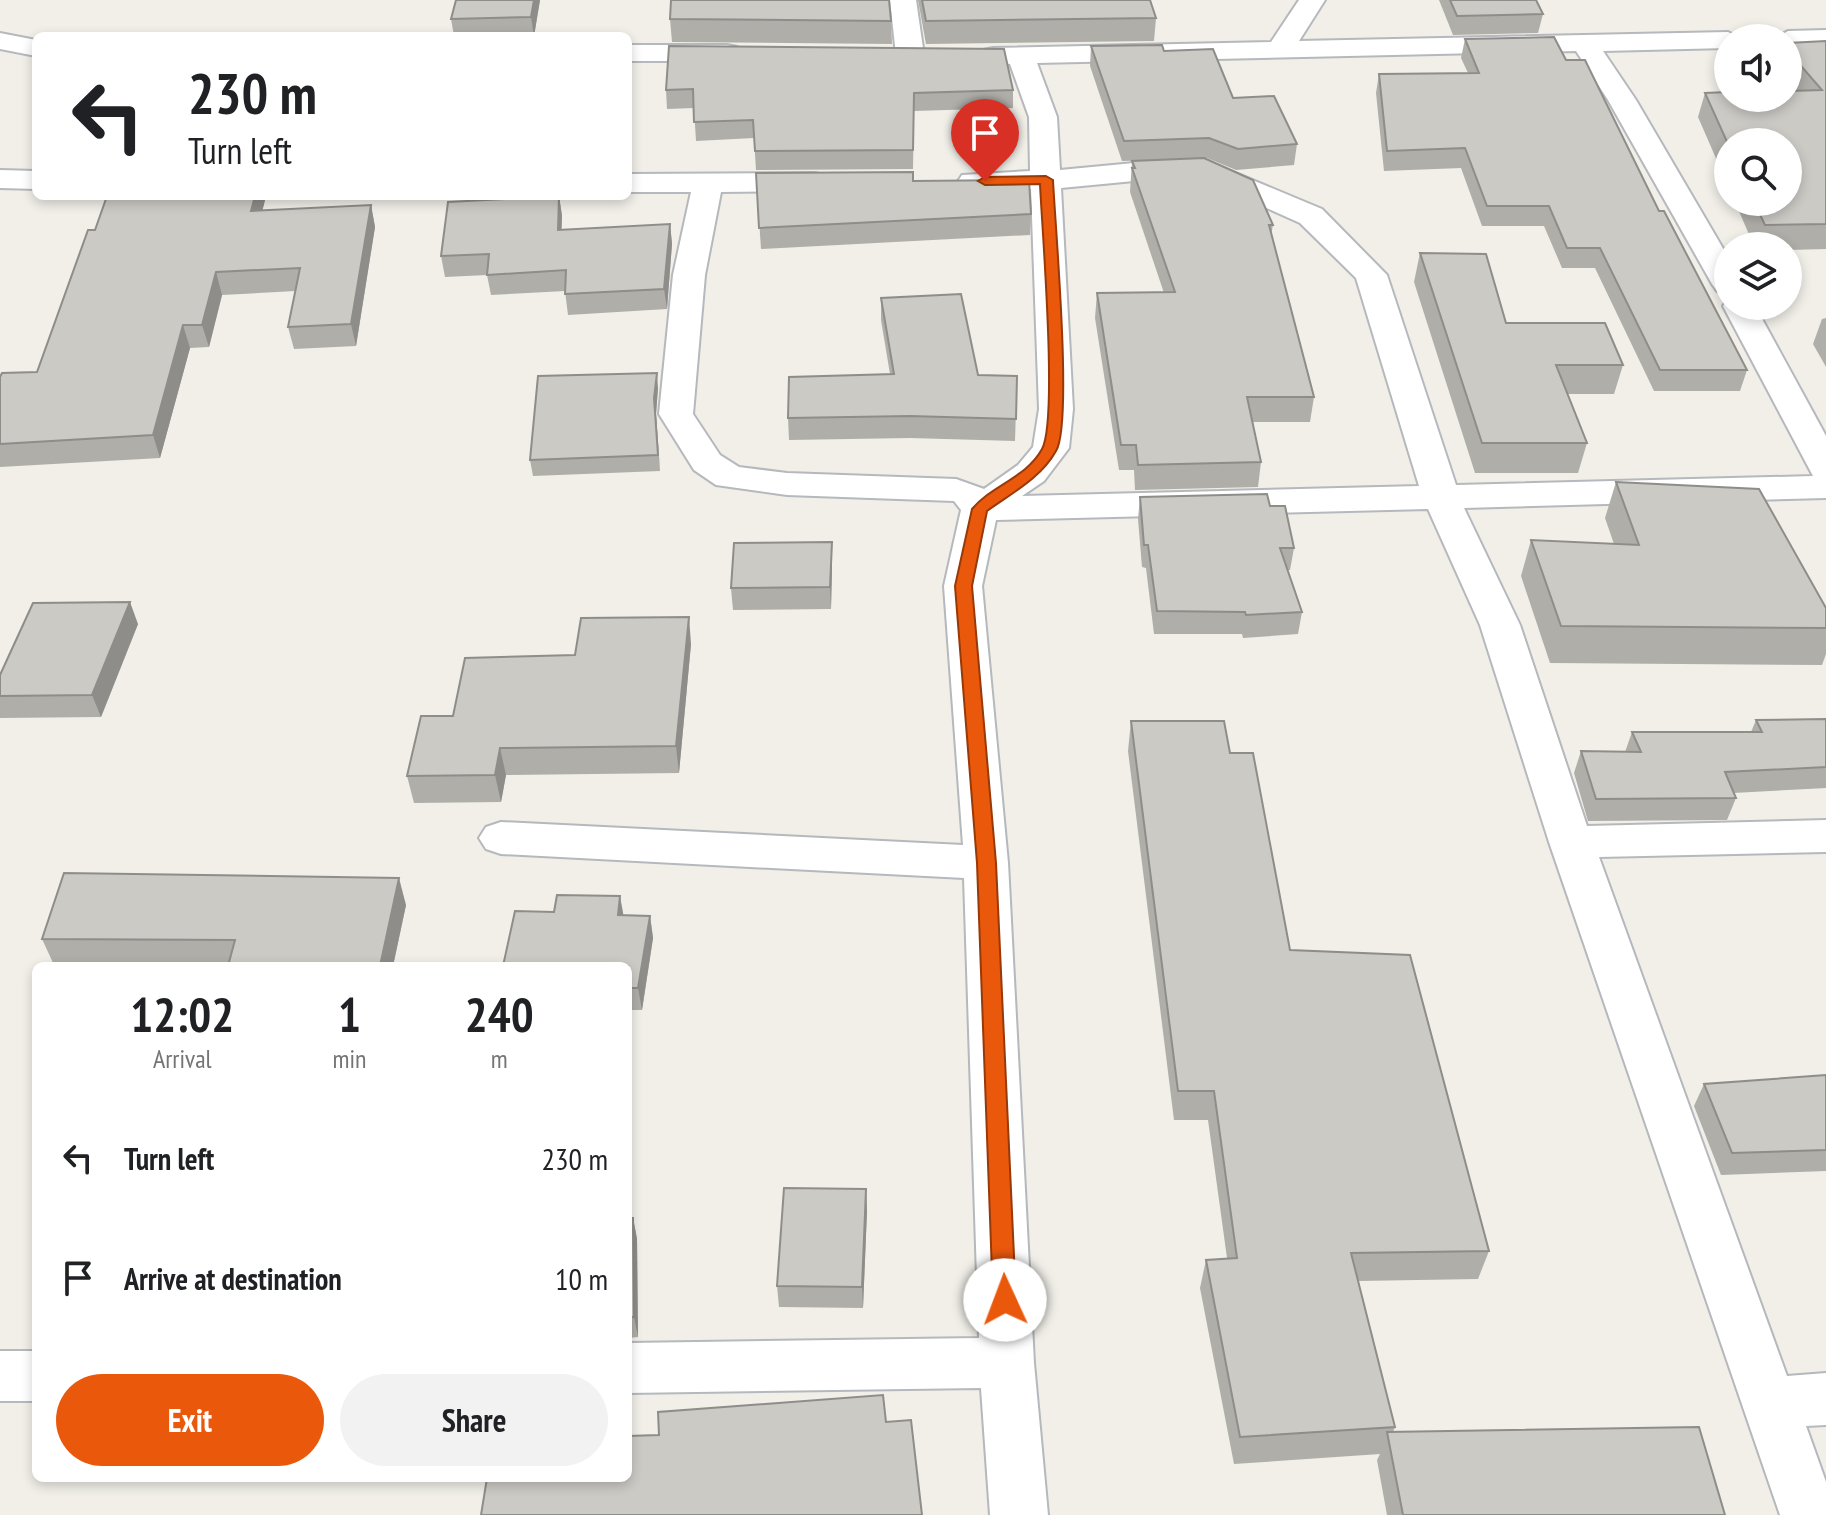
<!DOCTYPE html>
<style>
body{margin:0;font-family:"PT Sans Narrow",sans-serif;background:#f2f2f2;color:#202124;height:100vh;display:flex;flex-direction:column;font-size:30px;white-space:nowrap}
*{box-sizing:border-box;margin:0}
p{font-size:26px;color:#757577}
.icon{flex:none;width:44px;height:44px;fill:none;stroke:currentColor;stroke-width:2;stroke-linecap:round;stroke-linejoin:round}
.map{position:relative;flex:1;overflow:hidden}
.drawer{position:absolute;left:32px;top:962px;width:600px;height:520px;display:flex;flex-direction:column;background:#fff;border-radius:12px;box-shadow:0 4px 12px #0003}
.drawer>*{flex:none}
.hud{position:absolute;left:32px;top:32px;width:600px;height:168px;border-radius:12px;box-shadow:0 4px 12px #0003;background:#fff;color:#202124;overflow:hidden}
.tools{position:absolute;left:1714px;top:24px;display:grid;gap:16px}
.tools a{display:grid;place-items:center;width:88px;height:88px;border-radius:50%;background:#fff;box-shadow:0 4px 12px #0003;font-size:40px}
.pin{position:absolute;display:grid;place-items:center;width:68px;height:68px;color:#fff;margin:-82px -34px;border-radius:50% 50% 50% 0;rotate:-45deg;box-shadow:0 0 8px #0007}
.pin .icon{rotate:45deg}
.me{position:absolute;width:88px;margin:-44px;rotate:358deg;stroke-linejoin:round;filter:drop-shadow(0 0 6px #0008)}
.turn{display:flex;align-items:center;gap:28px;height:168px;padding:0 24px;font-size:36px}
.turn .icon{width:104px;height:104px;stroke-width:2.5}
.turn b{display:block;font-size:56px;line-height:68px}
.eta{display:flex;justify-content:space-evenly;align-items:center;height:136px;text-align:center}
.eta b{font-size:48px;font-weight:700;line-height:56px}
.button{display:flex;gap:16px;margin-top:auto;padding:16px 24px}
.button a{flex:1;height:92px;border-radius:48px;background:#ea580c;color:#fff;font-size:32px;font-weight:700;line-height:92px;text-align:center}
.button a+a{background:#f2f2f2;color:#202124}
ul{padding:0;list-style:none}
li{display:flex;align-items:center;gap:24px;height:120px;padding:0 24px}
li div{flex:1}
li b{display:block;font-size:30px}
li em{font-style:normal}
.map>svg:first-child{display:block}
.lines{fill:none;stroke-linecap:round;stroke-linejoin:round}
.street-casing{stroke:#b5b8bc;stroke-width:4}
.street{fill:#fff;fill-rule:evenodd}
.wall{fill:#afaea9}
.shaded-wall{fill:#8f8d8a}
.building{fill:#cccac5;stroke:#8f8d8a;stroke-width:2}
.route{fill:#ea580c;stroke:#983908;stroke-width:2}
</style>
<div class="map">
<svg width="1826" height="1515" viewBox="0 0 1826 1515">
<rect width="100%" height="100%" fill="#f1efe8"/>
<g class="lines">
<defs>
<g id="street">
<path d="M890,0H916L924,55L920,61H900L896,55Z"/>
<path d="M1299,0H1325L1299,41L1728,32L1740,38H1728V48L1603,51L1636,100L1728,257V294L1717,291L1712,284L1608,100L1576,51L1037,63L1057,117L1060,170L1155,161H1207L1322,209L1387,275L1456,485L1813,476L1723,306L1728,299V306H1755L1826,436V498L1464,508L1520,625L1587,826L1826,820V852L1599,857L1787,1376L1826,1373V1425L1806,1426L1826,1482V1515H1780L1549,842L1480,625L1428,509L996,520L982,586L1008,863L1034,1363L1048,1515H990L981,1388L628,1393V1343L979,1338L964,878L501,854L486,849L479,838L486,827L501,822L963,845L944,586L961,510L954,501L787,495L716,485L694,470L659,414L673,275L691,192H628V174L815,173L826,176L830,182L826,188L815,191L721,192L705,275L693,414L720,455L739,467L787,473L956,479L984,489L1018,465L1033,447L1039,409L1031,189L962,187L958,181L962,175L1030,171L1029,117L1010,64L983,62L979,56L983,50L993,48L1271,42ZM1155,179H1202L1300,223L1356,278L1419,486L1022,496L1044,481L1069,448L1073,409L1061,188Z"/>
<path d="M1826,30V46L1788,47V38H1775L1788,31Z"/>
<path d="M0,33L36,40V56L0,49Z"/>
<path d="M628,45H727L737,47L741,53L737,59L727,61H628Z"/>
<path d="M0,170L36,171V189L0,188Z"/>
<rect x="0" y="1351" width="36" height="50"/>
</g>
</defs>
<!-- street casing -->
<use href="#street" class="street-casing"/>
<!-- street -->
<use href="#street" class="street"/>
</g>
<!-- wall -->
<g class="wall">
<path d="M540,0L534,36H454L451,19Z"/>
<path d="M918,0H1150L1156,18L1154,41L926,44Z"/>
<path d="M1439,0H1536L1543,14L1538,33L1453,35Z"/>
<path d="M670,19L891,21L892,44L672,42Z"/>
<path d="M1465,39L1566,60L1659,211L1747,370L1740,391H1654L1595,268H1562L1544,226H1482L1461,168L1384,171L1376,93L1379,74L1468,73L1461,58Z"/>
<path d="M1826,41V249L1788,250V246H1754L1735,202H1788L1728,142V186L1698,117L1705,93L1794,90L1788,84V43Z"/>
<path d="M669,46L1013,90V108L914,111L913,169L756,170L754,138L696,141L694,108L667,109L666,90Z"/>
<path d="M1091,46L1164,51L1233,98L1297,144L1294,165L1236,170L1207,158L1122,161L1090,66Z"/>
<path d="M1132,161L1273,225L1271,235L1314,397L1310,422H1253L1261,462L1258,487L1135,490L1134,470H1119L1095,318L1097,293H1164L1130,192Z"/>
<path d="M756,173L1031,214L1030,235L761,249Z"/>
<path d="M266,196L262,211L371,205L375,227L356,346L294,349L288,327L295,291L222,295L209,347L190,348L160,458L0,467V377L37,372L95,230Z"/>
<path d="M559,196L562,216L561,230L670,224L672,244L667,309L568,315L565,291L491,295L487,275L445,277L441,256Z"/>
<path d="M1420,253L1506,323L1623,365L1614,394H1568L1587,443L1578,473H1475L1414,282Z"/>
<path d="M881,298L978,375L1017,376L1015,441L910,438L789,440L788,418L890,374L881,320Z"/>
<path d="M1826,318V367L1813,344L1822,319Z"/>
<path d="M658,388L656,414L660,471L533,476L530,460Z"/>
<path d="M1616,482L1826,608V654L1822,665L1550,663L1521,576L1531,540L1614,544L1605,518Z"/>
<path d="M1140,497L1270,506L1294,548L1290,570H1288L1302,612L1298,634L1243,638L1242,634H1154L1146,568L1142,567L1138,519Z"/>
<path d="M832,564L831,609L733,610L731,588Z"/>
<path d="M138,624L101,717L0,718V675Z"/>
<path d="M691,644L679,773L506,775L501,802L414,803L407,776L453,716L575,655Z"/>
<path d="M1826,719V788L1733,793L1736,798L1727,820L1588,821L1574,773L1581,751L1625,752L1632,732H1751L1756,720Z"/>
<path d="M1131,721L1230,753L1290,950L1489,1251L1478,1279L1358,1281L1395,1427L1393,1432L1725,1515H1387L1377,1460L1380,1454L1234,1464L1200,1288L1206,1260L1227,1258L1208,1120H1174L1128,751Z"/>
<path d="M406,905L393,966L54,965L42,939Z"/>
<path d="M623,915L650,916L653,938L642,1010H628V966Z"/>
<path d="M1826,1075V1171L1721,1175L1694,1106L1704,1084Z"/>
<path d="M866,1189L867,1211L863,1308L779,1307L777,1286Z"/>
<path d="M628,1218H633L637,1239L638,1337L628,1338Z"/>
</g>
<!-- shaded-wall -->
<g class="shaded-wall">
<path d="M534,0H540L534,36L531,17Z"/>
<path d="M255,196H266L257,233L251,211Z"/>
<path d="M559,196L562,216L561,250L558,230Z"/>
<path d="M371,205L375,227L356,346L351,324Z"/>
<path d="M670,224L672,244L667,309L664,289Z"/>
<path d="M216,272L222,295L209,347L202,325Z"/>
<path d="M183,325L190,348L160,458L153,435Z"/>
<path d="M657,373L658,388L656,414L660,471L654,398Z"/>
<path d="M832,542V564L831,609L830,587Z"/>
<path d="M130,602L138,624L101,717L92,695Z"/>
<path d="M689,617L691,644L679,773L676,746Z"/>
<path d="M500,748L506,775L501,802L495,775Z"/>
<path d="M399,878L406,905L393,966H380Z"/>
<path d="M620,896L624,918L618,915Z"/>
<path d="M650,916L653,938L642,1010L638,988Z"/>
<path d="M866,1189L867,1211L863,1308L862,1287Z"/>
<path d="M633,1218L637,1239L638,1337L634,1317Z"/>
</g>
<!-- building -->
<g class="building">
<path d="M456,0H534L531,17L451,19Z"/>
<path d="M671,0H889L891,21L670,19Z"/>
<path d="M922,0H1150L1156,18L926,21Z"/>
<path d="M1450,0H1536L1543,14L1457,16Z"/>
<path d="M1554,37L1566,60H1585L1659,211H1664L1747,370H1660L1600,248H1567L1549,206H1487L1465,148L1387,151L1379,74L1479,73L1465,39Z"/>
<path d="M1826,41V224L1765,225L1754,202H1788V142H1728V144L1705,93L1728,92V98H1788V91L1822,90L1788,51V43Z"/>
<path d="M1162,45L1164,51L1213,49L1233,98L1274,96L1297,144L1238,149L1209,138L1124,141L1091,46Z"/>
<path d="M669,46L1004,49L1013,90L914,93L913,150L755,151L753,120L694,122L693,89L666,90Z"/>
<path d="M1204,158L1253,180L1273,225H1269L1314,397H1247L1261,462L1138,465L1136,445H1121L1097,293L1175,292L1132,168H1135L1132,161Z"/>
<path d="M913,172V181L1029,180L1031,214L759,228L756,173Z"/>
<path d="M107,196H255L251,211L371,205L351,324L288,327L300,268L216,272L202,325H183L153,435L0,444V377L2,373L37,372L88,230H95Z"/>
<path d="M559,196L558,230L670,224L664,289L565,294L566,270L487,275L489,254L441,256L448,202Z"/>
<path d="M1420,253L1486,254L1506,323H1605L1623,365H1556L1587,443H1482Z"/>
<path d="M961,294L978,375L1017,376L1016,419L910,416L788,418L789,377L894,374L881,298Z"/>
<path d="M657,373L654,398L658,455L530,460L538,376Z"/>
<path d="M1616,482L1759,489L1826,608V628L1561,626L1531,540L1639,545Z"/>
<path d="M1267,494L1270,506H1285L1294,548H1280L1302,612L1246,615L1245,612L1157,611L1148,545H1144L1140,497Z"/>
<path d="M832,542L830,587L731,588L734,543Z"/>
<path d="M130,602L92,695L0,696V675L33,603Z"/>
<path d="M689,617L676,746L500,748L495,775L407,776L421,716H453L465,658L575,655L581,618Z"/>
<path d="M1826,719V767L1725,772L1736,798L1596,799L1581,751L1641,752L1632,732H1762L1756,720Z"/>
<path d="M1131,721H1224L1230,753H1253L1290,950L1410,955L1489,1251L1351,1253L1395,1427L1240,1437L1206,1260L1237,1258L1214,1091H1178Z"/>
<path d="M64,873L399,878L380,966H228L235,940L42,939Z"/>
<path d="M557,895L620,896L618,915L650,916L638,988H628V966H503L515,911L554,912Z"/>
<path d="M1826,1075V1150L1732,1153L1704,1084Z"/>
<path d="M784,1188L866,1189L862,1287L777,1286Z"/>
<path d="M628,1218H633L634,1317H628Z"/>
<path d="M883,1395L886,1422L911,1420L922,1515H481L487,1478H628V1436L659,1435L658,1412Z"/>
<path d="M1699,1427L1725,1515H1403L1387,1432Z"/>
</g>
<!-- route -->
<path class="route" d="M1046,176L1053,180C1055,225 1073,423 1056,451C1041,478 1012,493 987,511L972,586L996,863L1016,1300L1013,1308L1005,1311L996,1308L993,1300L977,863L955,586L972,509C992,485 1026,478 1042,449C1058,420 1042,229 1040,184L985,185L978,181L985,177Z"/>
</svg>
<div class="tools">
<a><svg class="icon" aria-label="sound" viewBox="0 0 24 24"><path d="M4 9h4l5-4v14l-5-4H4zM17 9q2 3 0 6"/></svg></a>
<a><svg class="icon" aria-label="search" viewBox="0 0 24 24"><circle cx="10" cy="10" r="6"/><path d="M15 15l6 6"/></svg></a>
<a><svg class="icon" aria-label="layers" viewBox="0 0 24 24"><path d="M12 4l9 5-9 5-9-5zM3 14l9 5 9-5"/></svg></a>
</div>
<div class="pin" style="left:985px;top:181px;background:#d93025"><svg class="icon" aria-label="arrive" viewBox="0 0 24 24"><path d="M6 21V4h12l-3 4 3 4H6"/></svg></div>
<svg class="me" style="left:1005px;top:1300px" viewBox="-20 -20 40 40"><circle r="19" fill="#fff"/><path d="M0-13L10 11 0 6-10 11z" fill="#ea580c"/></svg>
<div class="hud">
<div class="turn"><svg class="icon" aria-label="left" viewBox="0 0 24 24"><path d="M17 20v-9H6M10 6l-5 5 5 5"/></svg><div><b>230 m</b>Turn left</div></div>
</div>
<section class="drawer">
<div class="eta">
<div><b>12:02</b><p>Arrival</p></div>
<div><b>1</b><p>min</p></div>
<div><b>240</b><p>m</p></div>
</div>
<ul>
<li><svg class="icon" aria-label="left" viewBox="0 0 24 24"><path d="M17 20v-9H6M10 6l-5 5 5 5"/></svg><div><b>Turn left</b></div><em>230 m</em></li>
<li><svg class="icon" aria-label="arrive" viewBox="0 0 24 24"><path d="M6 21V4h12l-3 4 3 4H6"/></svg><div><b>Arrive at destination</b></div><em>10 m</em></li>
</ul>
<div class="button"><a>Exit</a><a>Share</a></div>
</section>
</div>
